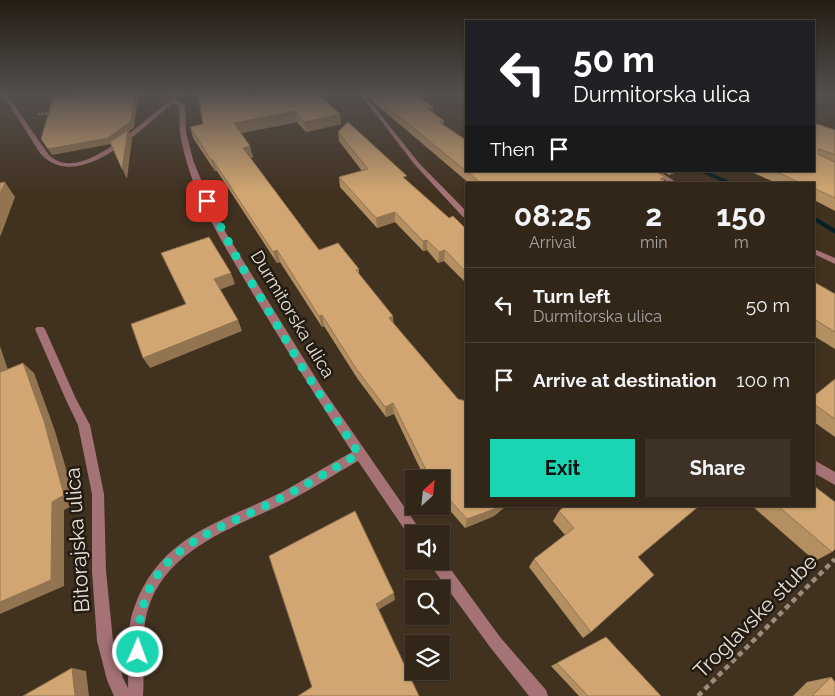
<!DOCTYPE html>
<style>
body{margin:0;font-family:Raleway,sans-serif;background:#3d3225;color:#f1f3f6;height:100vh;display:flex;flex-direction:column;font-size:19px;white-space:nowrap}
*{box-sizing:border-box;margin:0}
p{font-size:16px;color:#a8a5a2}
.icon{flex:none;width:28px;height:28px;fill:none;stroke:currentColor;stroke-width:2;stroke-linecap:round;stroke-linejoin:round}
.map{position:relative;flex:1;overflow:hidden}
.drawer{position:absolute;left:465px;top:182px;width:350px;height:325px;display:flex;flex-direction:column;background:#312618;border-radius:0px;box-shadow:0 1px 4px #0004,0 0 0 1px #4c4337}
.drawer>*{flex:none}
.guide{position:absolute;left:465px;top:20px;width:350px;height:152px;border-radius:0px;box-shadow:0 1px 4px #0004,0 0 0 1px #4c4337;background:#202124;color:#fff;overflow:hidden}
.needle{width:32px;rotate:27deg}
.fabs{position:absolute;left:405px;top:470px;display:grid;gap:10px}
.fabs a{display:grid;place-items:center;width:45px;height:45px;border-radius:0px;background:#312618;box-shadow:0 1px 4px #0004,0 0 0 1px #4c4337;font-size:25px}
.pin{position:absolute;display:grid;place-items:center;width:42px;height:42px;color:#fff;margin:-21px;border-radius:10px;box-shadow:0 2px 8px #0006}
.me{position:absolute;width:55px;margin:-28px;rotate:2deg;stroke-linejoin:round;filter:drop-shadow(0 0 4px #0008)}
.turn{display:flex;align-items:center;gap:18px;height:105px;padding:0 25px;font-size:22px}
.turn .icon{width:65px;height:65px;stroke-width:2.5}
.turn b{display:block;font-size:35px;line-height:42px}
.then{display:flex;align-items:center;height:48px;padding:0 25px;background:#0003;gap:10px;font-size:19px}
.eta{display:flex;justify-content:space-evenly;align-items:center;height:85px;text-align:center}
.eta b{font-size:30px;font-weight:700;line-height:35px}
.cta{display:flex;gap:10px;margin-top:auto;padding:10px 25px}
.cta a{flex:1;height:58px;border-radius:0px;background:#1ad5b2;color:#111;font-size:20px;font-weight:700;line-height:58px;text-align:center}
.cta a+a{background:#3d3225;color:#f1f3f6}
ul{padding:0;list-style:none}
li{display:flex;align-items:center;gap:15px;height:75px;padding:0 25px;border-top:1px solid #4c4337}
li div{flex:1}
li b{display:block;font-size:19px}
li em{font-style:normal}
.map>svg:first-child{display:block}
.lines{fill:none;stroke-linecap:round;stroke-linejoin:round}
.stream{fill:#052125;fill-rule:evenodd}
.path-far1{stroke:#998d7e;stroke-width:2;stroke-dasharray:2.5 1;stroke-linecap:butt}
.path{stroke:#998d7e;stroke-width:4.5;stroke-dasharray:5.5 4;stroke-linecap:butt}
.minor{fill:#a57276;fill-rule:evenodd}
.wall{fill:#b48f62}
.shaded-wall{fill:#927450}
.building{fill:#d1a672;stroke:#927450}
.route{stroke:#1ad5b2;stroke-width:9;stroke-dasharray:0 16.2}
.labels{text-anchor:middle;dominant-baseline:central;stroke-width:5;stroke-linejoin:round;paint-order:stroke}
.street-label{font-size:18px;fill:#e9dfd4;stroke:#221b13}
.near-street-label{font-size:21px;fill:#e9dfd4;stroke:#221b13}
</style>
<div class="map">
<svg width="835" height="696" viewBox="0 0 835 696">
<rect width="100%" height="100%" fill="#413220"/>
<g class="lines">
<!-- stream -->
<g class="stream">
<path d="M698,171H707L736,184H727Z"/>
<path d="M814,216L835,229V234L814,221Z"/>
</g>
<!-- path-far1 -->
<path class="path-far1" d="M38,114L52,113"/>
<!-- path -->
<path class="path" d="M698,696L835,559"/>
<!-- minor -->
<g class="minor">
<path d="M3,95H7L49,155C53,159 60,163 66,163C97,167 147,118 170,100L174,95H178L175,100L185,105L186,132L193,160L208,197L226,233L322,388L423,534H414V540L411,539L358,461C335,474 312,489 289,501C237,527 167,547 148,609C140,636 145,668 143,696H114L107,680L97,641L92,571V494L78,425L66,400L35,329L37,327H43L45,329L76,399L90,425L104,494L106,571L113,641L123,678L128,688C129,662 125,633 134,608C160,535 220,523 282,492C306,479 328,465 352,452C320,403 289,354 259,304C228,251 189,194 180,132C179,123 180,115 179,106L173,103C143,127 78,196 40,153Z"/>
<path d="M361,95H365L419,163L466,211V217H463L415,165Z"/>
<path d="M651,171H659L679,184H671Z"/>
<path d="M814,249L835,258V264L814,254Z"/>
<path d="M814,460L835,472V485L814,473Z"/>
<path d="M441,556L500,637L546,690L548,696H529L490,647L431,566L429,561H441Z"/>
</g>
</g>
<!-- wall -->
<g class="wall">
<path d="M367,95H417L433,113L444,121L443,124L466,171H679L669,175L664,172L662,175L665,177L664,181L669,184H470L372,101Z"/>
<path d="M323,98L340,114L341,124L306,132L297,122L241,133L253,157L250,158L319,250L359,269V274L393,323L466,506H506L494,516L465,528L441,500V479H425L394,414L386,417L357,378L324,326L322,327L280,262L277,263L217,171H215L193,138L190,127Z"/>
<path d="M814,123L835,130V211L814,200V184H779L749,171H814Z"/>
<path d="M338,132L407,181L449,218L466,229V283L444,261L438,263L427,250L423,251L395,222L377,228L340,187L339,177L362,171L339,141Z"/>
<path d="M814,282L835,294V349L814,336Z"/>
<path d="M835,379V437L814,422V396Z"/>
<path d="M752,506H814L832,552L815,561Z"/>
<path d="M559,511L638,558L591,632L583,638L529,567L534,559L565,535L553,521Z"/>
<path d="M557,663L661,696H579L551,666Z"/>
<path d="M831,677L835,696H793L807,682Z"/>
</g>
<!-- shaded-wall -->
<g class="shaded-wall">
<path d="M135,95H138L134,128L129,131L132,139L127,179L111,144L52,155L48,149Z"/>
<path d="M318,95H326L319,103Z"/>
<path d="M433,107V115L427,108Z"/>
<path d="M295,111L297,122L237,134L234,123Z"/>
<path d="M340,114L341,124L306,132L304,122Z"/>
<path d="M250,146L253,157L246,159L243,148Z"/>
<path d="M211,160H213L217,171H215Z"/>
<path d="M663,171H664L661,179L665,177L662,184L658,173Z"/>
<path d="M671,171H679L669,175Z"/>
<path d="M5,182L15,197L1,235L0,236V194Z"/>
<path d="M395,212V222L377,228L376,218Z"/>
<path d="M427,240V250L423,251V241Z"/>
<path d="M277,250L280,262L277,263L273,252Z"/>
<path d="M445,250L444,261L438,263L439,252Z"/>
<path d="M231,273L235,284L219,290L214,279Z"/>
<path d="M322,315L324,326L322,327L319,316Z"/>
<path d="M393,316L394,328L389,318Z"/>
<path d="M238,320L242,331L150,368L143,358Z"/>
<path d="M0,346L12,382L1,372L0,368Z"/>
<path d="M23,363L34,373L55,431L76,503L64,510V586L0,614V602Z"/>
<path d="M393,403L394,414L386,417L385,407Z"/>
<path d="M498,506H506L494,516L465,528L467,519Z"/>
<path d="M394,593L395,600L378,610L376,604Z"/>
<path d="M72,668L86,671L89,696H75Z"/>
</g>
<!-- building -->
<g class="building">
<path d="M82,95H135L131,121L108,138L48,149L41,139L53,98Z"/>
<path d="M198,95H319L340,114L304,122L295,111L234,123L250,146L243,148L319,250L338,243L359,269L356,270L393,316L389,318L458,399L466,401V506H498L497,508L467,519L441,490V479H432L428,474L393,403L385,407L355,367L322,315L319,316L277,250L273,252L213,160H211L190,127L203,124Z"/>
<path d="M373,95H417L433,107L427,108L444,121L439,122L466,140V171Z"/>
<path d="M348,122L407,176L403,177L449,218L453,216L466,229V272L445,250L439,252L427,240L423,241L395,212L376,218L339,177L368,169L338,132Z"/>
<path d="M814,123L835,130V155L820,149H818V154L835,162V198L814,188V184H803L775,171H814Z"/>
<path d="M128,130L122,169L110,142Z"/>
<path d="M467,171H663L658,173L665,177L660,179L669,184H482Z"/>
<path d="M5,182L0,194V183Z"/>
<path d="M209,237L231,273L214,279L238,320L143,358L131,324L186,304L161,253Z"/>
<path d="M814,282L835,294V332L814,319Z"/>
<path d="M23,363L44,421L64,495L52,502L51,580L0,602V368L1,372Z"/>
<path d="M835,379V419L814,404V396Z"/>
<path d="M814,486L835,502V549L832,552L778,506H814Z"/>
<path d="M565,506H699L638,557L654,575L591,632L534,559L574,528L559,511Z"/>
<path d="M355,511L394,593L376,604L419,696H298L312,687L269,556Z"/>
<path d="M606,637L661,696H588L557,663Z"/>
<path d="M72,668L75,696H23Z"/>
<path d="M831,677L835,682V696H812Z"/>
</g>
<!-- sky -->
<linearGradient id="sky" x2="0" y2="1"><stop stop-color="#241c12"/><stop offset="0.49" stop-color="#544f4e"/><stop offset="1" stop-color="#544f4e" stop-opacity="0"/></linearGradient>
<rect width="835" height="192" fill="url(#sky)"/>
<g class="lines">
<!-- route -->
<path class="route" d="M138,652C136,547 209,536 285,496C310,483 334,468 359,454L302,367L238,260L207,201"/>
</g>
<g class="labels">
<!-- street labels -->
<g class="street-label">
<text transform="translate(293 314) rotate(59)">Durmitorska ulica</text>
</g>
<!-- near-street labels -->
<g class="near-street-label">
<text transform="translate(77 540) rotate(-94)">Bitorajska ulica</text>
<text transform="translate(755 616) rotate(-45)">Troglavske stube</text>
</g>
</g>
</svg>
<div class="fabs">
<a><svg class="needle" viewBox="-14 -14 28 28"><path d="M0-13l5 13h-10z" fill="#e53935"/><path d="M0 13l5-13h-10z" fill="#a8a5a2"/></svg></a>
<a><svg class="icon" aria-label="sound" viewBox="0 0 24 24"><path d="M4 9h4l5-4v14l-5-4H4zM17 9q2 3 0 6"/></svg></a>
<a><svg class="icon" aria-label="search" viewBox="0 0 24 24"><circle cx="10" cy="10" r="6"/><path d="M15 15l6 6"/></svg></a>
<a><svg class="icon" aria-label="layers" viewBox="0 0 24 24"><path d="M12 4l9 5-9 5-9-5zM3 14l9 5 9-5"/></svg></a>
</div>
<div class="pin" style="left:207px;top:201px;background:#d93025"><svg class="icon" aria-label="arrive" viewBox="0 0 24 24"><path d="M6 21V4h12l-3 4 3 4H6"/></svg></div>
<svg class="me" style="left:138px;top:652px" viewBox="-20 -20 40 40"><circle r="17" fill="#1ad5b2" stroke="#fff" stroke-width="3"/><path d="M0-11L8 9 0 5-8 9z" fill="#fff"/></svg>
<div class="guide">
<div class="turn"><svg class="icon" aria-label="left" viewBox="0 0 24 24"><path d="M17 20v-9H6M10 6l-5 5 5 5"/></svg><div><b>50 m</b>Durmitorska ulica</div></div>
<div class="then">Then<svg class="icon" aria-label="arrive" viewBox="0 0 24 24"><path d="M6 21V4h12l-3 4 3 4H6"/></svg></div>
</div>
<section class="drawer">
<div class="eta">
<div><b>08:25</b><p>Arrival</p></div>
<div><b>2</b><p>min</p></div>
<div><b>150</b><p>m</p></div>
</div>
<ul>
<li><svg class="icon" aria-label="left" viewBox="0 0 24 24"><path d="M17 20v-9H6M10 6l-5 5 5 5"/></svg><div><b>Turn left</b><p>Durmitorska ulica</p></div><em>50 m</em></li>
<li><svg class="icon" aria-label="arrive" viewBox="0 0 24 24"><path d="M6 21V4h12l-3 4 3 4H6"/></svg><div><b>Arrive at destination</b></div><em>100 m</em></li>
</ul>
<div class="cta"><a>Exit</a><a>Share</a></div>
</section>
</div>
